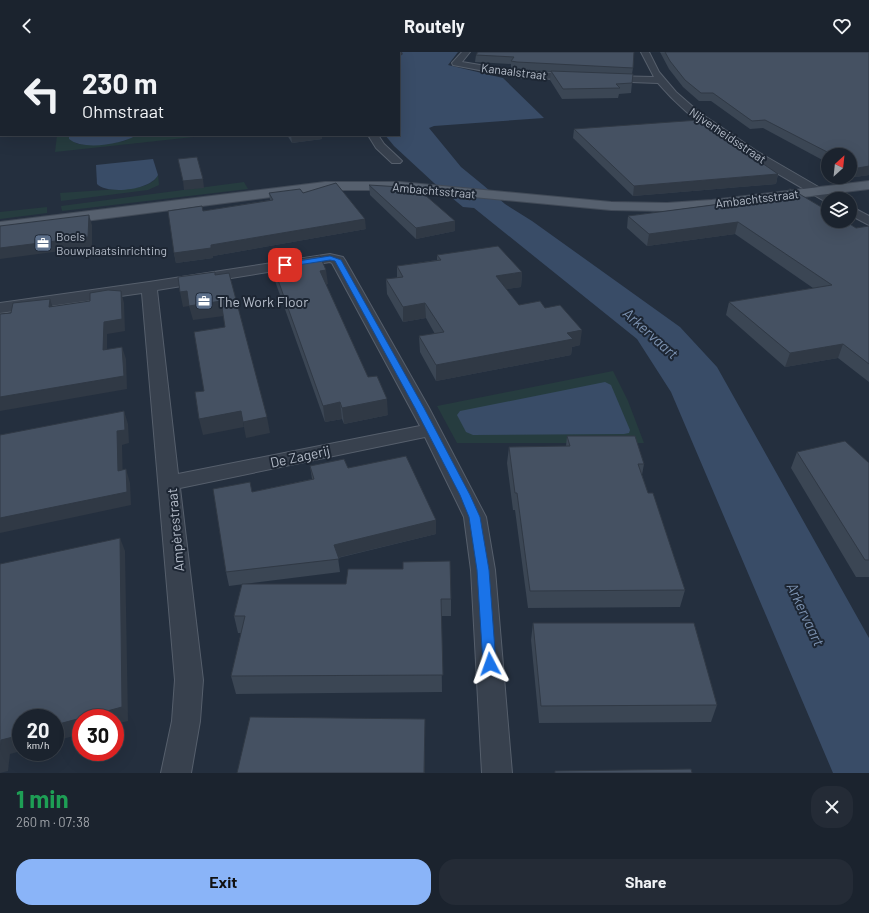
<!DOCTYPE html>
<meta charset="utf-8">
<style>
body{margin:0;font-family:Barlow,sans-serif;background:#242b36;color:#f1f3f6;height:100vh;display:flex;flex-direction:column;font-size:15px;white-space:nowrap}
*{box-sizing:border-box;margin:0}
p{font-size:13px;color:#a0a4aa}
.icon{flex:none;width:22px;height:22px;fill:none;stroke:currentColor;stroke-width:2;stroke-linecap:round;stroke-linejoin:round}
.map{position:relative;height:721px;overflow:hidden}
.details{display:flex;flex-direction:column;background:#1b232e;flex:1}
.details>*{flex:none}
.guide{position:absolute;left:0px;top:0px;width:400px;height:84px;box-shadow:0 4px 16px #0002,0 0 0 1px #39404a;background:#1b232e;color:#f1f3f6;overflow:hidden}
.needle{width:26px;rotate:27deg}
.buttons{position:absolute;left:821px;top:96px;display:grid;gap:8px}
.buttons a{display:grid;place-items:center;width:36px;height:36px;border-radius:50%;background:#1b232e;box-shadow:0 4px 16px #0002,0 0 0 1px #39404a;font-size:20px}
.speed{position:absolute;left:12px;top:657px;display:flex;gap:8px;font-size:20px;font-weight:700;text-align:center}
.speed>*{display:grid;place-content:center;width:52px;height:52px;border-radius:50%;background:#1b232e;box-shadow:0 4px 16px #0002,0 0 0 1px #39404a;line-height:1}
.speed small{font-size:10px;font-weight:400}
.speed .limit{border:6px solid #d22;background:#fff;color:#111}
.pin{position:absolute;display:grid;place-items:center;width:34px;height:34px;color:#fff;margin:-17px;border-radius:8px;box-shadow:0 2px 6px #0006}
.me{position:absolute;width:44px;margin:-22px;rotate:356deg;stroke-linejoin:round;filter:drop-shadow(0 0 3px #0008)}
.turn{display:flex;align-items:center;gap:14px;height:84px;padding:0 16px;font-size:18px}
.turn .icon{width:52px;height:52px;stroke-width:2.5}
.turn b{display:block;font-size:28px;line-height:34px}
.round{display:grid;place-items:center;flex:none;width:42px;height:42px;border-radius:16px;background:#242b36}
.headline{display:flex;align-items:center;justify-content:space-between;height:68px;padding:0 16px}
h1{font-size:24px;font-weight:700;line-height:30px;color:#1e9e55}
.primary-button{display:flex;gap:8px;margin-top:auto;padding:8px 16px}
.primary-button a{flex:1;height:46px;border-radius:16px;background:#8ab4f8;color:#111;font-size:16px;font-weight:700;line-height:46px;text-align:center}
.primary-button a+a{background:#242b36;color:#f1f3f6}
header{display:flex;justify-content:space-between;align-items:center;height:52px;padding:0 16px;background:#1b232e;font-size:18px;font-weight:700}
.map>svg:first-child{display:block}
.green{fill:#263c3f}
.water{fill:#394c67}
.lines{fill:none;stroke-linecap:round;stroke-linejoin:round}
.minor-casing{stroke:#565f6c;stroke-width:2}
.major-casing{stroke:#414a57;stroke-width:2}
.minor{fill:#38414e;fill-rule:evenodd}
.major{fill:#56606e;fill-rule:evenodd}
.wall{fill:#3b4654}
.shaded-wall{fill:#303945}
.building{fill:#455162;stroke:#303945}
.route{fill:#1a73e8;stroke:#114b97}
.labels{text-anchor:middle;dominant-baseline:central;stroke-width:4;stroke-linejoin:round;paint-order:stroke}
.far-street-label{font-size:12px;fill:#b4bcc9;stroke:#1d2633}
.far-poi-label{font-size:12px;fill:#b4bcc9;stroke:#1d2633;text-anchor:start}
.poi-label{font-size:14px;fill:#b4bcc9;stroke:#1d2633;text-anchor:start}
.street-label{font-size:14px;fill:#b4bcc9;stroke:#1d2633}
.water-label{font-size:15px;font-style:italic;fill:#7c92b1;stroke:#1d2633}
</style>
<header><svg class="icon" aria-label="back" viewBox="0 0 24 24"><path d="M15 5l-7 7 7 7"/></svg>Routely<svg class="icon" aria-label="heart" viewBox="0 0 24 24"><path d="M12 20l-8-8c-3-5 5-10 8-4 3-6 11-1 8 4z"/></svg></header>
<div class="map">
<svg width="869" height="721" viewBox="0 0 869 721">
<rect width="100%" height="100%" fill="#242f3e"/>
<!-- green -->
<g class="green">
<path d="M57,83H69V87L78,92L96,93L124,89L137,83H212L55,100Z"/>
<path d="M158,123L159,133L148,138L61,149L60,141L135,136C143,134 154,132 158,123Z"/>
<path d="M244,130L248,137L62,159L61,154Z"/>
<path d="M47,155V161L0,167V160Z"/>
<path d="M613,319L628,349L644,391H457L437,354Z"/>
</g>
<!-- water -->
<g class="water">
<path d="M393,0H458L448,13L503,26L544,66L434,74L429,76L461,115L483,133L505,152L532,169L680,275L717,315L869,586V721H833L671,340L637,287L474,156L463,155L434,131L394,94L385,83H399V1Z"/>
<path d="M69,83H137C123,92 83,99 69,87Z"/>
<path d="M153,107L158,123C151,138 108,143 97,132L96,113Z"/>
<path d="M605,330L611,333L630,378L629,381L624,382L473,383L466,380L457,363L460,359Z"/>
</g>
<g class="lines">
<defs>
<g id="minor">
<rect x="93" y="0" width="8" height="1"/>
<path d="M462,0H470L462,10L516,19L576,22L580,25L576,28L516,25L453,13L452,11Z"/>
<path d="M641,0H649L659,20L676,40L700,61L758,100L834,144L836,147H828V150H826C768,115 702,83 658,31L604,29L603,27L607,24L654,25Z"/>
<path d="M368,83H378L384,92L400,107L402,109L400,111H392L376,96Z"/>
<path d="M850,154L869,164V173L850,163Z"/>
<path d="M330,202L343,205L345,208L429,356L486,465L495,518L512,721H482L471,518L464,465L425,385L180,436L203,628L200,669L191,721H161L172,669L175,628L142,241L0,261V251L149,230ZM330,210L332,211L420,374L178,422L157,238Z"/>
</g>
<path id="major" d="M869,129V137L712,156L667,159L611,158L400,138H325L0,180V170L325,130H400L611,150L667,151L712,148Z"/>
</defs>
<!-- minor casing -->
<use href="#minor" class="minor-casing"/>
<!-- major casing -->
<use href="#major" class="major-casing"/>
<!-- minor -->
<use href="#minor" class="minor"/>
<!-- major -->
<use href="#major" class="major"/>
</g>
<!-- wall -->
<g class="wall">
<path d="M478,0L633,16L632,22V31L631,41L619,42L618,46L562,47L550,28L551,19L516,18L511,17V12L475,10L476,3Z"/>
<path d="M660,0H869V123L855,125L850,122V103H828V111L763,76L750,77L711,49H699L683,35L669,17Z"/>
<path d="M574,77L778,122L776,132L633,144L573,86Z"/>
<path d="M287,83H322V87L292,91Z"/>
<path d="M369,133L455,179L416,187L370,143Z"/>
<path d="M789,137L856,176L869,174V330L838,306L785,315L726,263L729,250L813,236L735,182L647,194L627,176L628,164L787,143Z"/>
<path d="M269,141H303L366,177L213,204V206L176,211L174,201L203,159L270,148Z"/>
<path d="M437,203L522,220L521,235L506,237L519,253L580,293L572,295L571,303L436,329L420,300L419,284L435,282L426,266L403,270L387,242L386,227L397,226V214L437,208Z"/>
<path d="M285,209L328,232H326L368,325L388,363L344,372L342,367L325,370L275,229L273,214L286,212Z"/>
<path d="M567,384L644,412L642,423L648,441L685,538L680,555L528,556L515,458H513L507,411L509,395L566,394Z"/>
<path d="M797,400L869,411V525H856L791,416Z"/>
<path d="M310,414L348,416L436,482L338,506L340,520L229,534L226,520L252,440L312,427Z"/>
<path d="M242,532L451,547V564H441L442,640L236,642L231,624L241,581H238L234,564Z"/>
<path d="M533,571L717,653L711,670L539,671L531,588Z"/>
</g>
<!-- shaded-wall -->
<g class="shaded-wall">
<path d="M397,0H402L403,2L399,5V1H396Z"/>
<path d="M0,55H1V64L0,67Z"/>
<path d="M291,83H322V87L292,91Z"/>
<path d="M869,114V123L855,125L858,116Z"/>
<path d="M778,122L776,132L633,144L634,134Z"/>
<path d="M203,127L204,136L184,138L183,129Z"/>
<path d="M89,163L92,173V195L0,207V196Z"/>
<path d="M365,167L366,177L213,204V206L176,211L174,201L211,193Z"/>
<path d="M455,169V179L416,187V176Z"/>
<path d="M738,170L735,182L647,194L649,182Z"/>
<path d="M326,218L328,232L321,233L320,219Z"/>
<path d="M522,220L521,235L495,239L496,224Z"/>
<path d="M121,239L124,251L125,279L107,282V311L103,298L104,270Z"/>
<path d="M187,239L221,249L224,264L193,268L189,254L183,255L180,240Z"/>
<path d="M50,247L54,259L49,255Z"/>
<path d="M425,251L426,266L403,270V255Z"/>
<path d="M582,278L580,293L572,295L571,303L436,329V313L567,281Z"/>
<path d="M843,292L838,306L785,315L790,301Z"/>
<path d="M122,295L126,307L127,337L0,359V345Z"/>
<path d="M387,347L388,363L344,372L342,356Z"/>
<path d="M340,350L342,367L325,370L323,354Z"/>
<path d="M124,359L128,372L129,391L122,393L123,433L118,419L117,379Z"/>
<path d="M241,359L244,375L203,383L199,367Z"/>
<path d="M267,365L270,381L246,386L243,370Z"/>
<path d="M126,417L130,431L131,453L0,481V466Z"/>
<path d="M436,468V482L336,506L334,493Z"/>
<path d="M120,486L125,499L128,669L115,672V666H82Z"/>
<path d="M81,666V682L55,689V673Z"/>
<path d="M425,667V721H424Z"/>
<path d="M21,683V699L10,702L8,719L0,721V698L1,688Z"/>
</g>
<!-- building -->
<g class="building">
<path d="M0,0H83V1H1V55H0Z"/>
<path d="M113,0H397L396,1H113Z"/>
<path d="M478,0H634L633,16L517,10L511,9L514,5L476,3Z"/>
<path d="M665,0H869V114L858,116L850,112V103H833L765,68L752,69L713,41H701L685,28L670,9Z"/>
<path d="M551,19L633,22L632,31L616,32L620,36L563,37Z"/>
<path d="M699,68L778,122L634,134L574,77Z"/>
<path d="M197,105L203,127L183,129L178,107Z"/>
<path d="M336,131L365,167L211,193V196L174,201L168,159L202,154L203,159L273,148L269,141L300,137L303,141Z"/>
<path d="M369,133L417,136L455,169L416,176Z"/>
<path d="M789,137H791L828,159V169H845L856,176L869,174V312L843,292L790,301L729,250L832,233L738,170L649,182L628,164L790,143Z"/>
<path d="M89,163L88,185L0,196V174Z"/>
<path d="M498,194L522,220L496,224L519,253L540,249L545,256L560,253L582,278L567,281L573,287L436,313L419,284L444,280L425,251L403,255L386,227L403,225L397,214L441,208L437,203Z"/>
<path d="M320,204L326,218L320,219L368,325L377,324L387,347L342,356L340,350L323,354L273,214L286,212L285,209Z"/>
<path d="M215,220V223L229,221L267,365L243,370L241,359L199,367L195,340L204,339L194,280L225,275L221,249L189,254L187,239L180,240L178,225Z"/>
<path d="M108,238L121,239L122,267L104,270L103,298L122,295L124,324L0,345V262L11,261L13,251L50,247L49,255L90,249V241Z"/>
<path d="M124,359L125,378L117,379L118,419L126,417L127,440L0,466V383Z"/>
<path d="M567,384H635L644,412H638L648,441H653L685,538L530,539L517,441H515L509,395L570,394Z"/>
<path d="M845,389L869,411V508H865L797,400Z"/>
<path d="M406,404L436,468L334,493L339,507L226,520L213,437L250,430L252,440L314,427L310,414L344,407L348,416Z"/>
<path d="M120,486L122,655L55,673V666H21V683L1,688L0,698V512Z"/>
<path d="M450,509L451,547H441L443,623L231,624L245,564H234L242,532H346L348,517H403V510Z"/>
<path d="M533,571H694L717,653L541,654Z"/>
<path d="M250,665L425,667L424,721H237Z"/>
<path d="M691,717L692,721H555V719Z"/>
</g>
<!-- route -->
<path class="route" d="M330,204L341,208L424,356L470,443L480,465L489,518L496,612L494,616L490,617L485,616L483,612L477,518L469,465L460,443L415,356L335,209L330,208L285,215L282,213L285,211Z"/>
<!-- icons -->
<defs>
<symbol id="office-square" viewBox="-11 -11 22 22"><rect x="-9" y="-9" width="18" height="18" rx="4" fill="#5c6f8a" stroke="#1d2633"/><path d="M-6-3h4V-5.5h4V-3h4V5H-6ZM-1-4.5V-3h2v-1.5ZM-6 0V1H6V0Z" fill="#fff"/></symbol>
</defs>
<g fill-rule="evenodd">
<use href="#office-square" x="33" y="181" width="20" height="20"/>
<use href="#office-square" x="194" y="239" width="20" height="20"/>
</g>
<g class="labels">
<!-- far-street labels -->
<g class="far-street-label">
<text transform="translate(514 19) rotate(7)">Kanaalstraat</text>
<text transform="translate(728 83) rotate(34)">Nijverheidsstraat</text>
<text transform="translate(434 138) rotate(5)">Ambachtsstraat</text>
<text transform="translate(757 146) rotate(-7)">Ambachtsstraat</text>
</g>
<!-- far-poi labels -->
<g class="far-poi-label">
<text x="56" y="184">Boels<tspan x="56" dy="14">Bouwplaatsinrichting</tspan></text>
</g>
<!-- poi labels -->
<g class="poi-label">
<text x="217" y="249">The Work Floor</text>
</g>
<!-- street labels -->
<g class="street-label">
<text transform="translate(300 404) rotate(-12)">De Zagerij</text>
<text transform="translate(175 478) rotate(-95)">Ampèrestraat</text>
</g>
<!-- water labels -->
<g class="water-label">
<text transform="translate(651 281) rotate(42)">Arkervaart</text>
<text transform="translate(806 562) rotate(65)">Arkervaart</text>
</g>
</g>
</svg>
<div class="buttons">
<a><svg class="needle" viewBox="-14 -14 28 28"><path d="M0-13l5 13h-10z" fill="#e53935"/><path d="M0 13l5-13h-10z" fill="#a0a4aa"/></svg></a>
<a><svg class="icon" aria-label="layers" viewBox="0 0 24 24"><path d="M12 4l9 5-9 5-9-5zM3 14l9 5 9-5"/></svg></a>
</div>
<div class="speed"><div>20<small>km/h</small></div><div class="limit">30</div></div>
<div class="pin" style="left:285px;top:213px;background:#d93025"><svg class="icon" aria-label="arrive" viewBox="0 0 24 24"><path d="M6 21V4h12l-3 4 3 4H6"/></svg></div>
<svg class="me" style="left:490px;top:612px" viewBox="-20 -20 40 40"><path d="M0-17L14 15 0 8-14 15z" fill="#1a73e8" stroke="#fff" stroke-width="4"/></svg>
<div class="guide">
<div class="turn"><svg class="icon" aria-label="left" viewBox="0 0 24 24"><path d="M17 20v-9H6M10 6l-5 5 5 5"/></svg><div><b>230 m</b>Ohmstraat</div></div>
</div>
</div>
<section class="details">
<div class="headline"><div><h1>1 min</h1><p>260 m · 07:38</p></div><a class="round"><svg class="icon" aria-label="close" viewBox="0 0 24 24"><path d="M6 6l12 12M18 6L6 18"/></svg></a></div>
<div class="primary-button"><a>Exit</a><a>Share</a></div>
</section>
